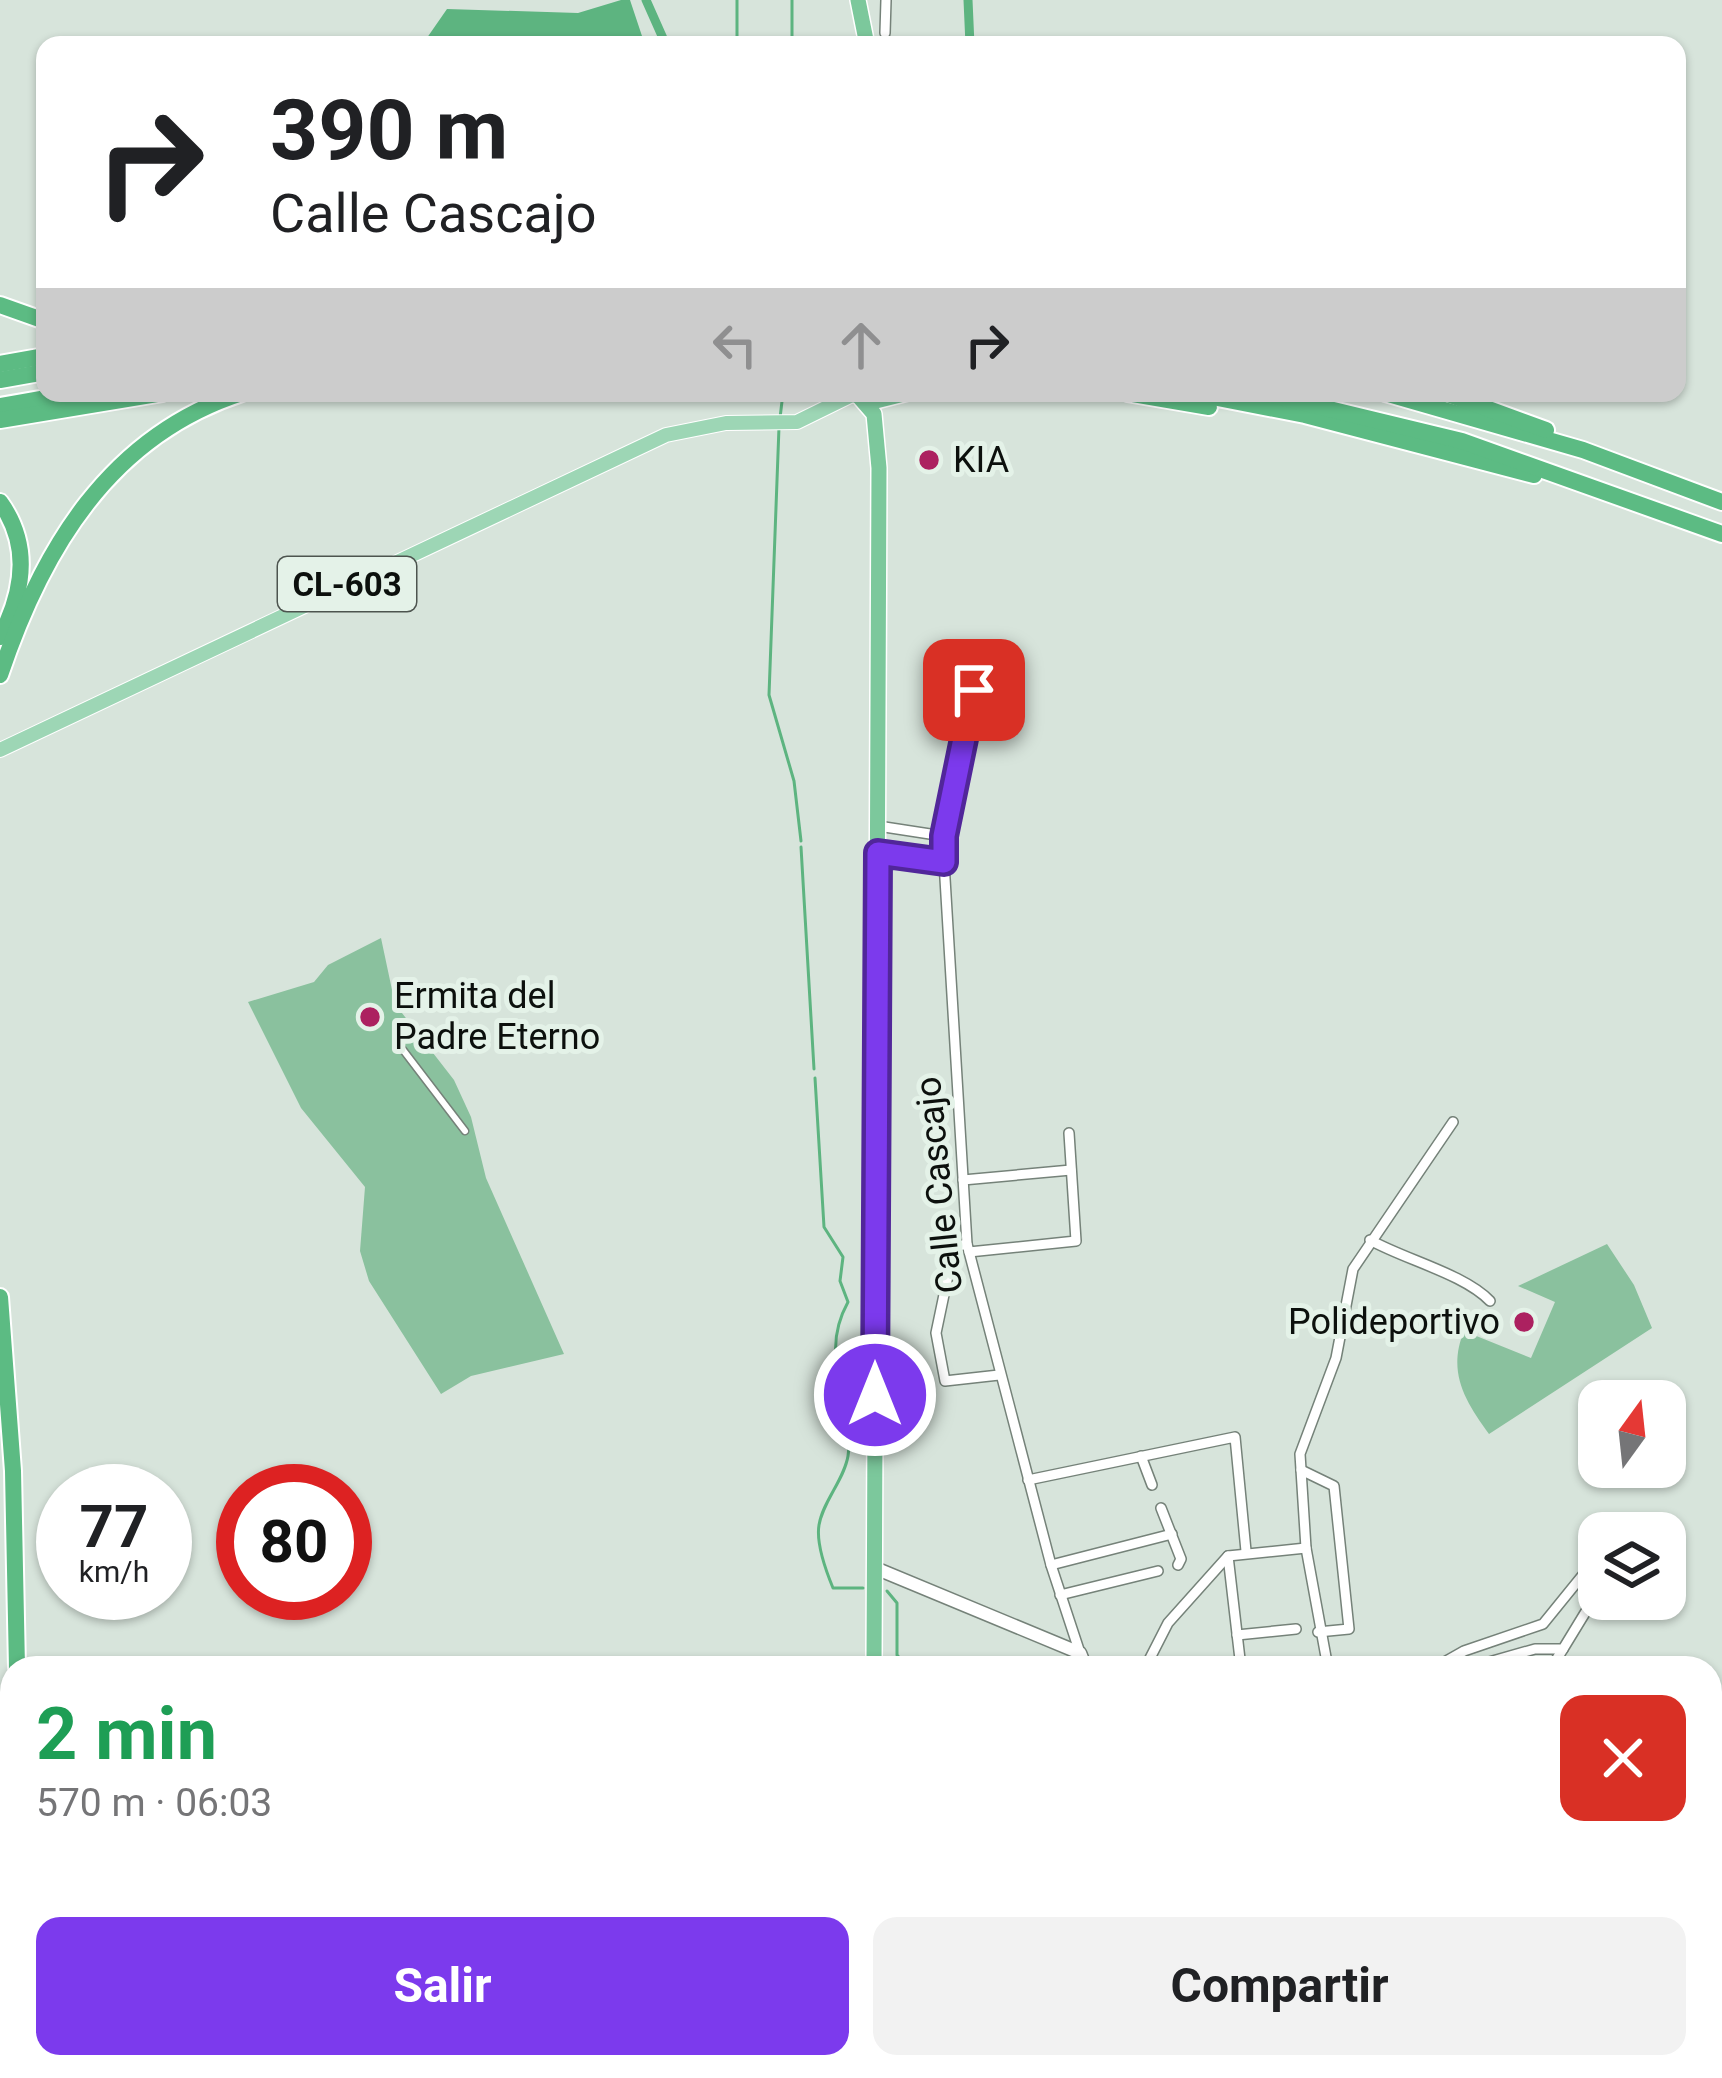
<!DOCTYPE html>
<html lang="es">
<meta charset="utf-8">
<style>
body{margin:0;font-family:Roboto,sans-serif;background:#f2f2f2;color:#202124;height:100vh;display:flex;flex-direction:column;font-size:45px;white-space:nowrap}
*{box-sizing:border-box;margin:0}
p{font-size:39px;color:#757577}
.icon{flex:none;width:66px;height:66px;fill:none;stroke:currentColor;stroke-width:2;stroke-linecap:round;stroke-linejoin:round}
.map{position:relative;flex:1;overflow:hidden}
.panel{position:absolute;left:0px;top:1656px;width:1722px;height:423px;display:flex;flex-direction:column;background:#fff;border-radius:36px 36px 0 0;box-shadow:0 3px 9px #0004}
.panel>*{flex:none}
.banner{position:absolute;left:36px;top:36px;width:1650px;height:366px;border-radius:24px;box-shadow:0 3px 9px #0004;background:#fff;color:#202124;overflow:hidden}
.needle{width:78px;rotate:15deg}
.tools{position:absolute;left:1578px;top:1380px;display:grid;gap:24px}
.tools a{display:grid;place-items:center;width:108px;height:108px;border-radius:24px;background:#fff;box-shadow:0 3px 9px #0004;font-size:60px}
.speed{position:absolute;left:36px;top:1464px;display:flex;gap:24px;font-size:60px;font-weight:700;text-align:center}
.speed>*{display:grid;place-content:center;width:156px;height:156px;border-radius:50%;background:#fff;box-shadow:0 3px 9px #0004;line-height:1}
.speed small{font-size:30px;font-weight:400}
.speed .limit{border:18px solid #d22;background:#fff;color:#111}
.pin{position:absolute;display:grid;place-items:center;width:102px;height:102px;color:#fff;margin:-51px;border-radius:24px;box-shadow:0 6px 18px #0006}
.me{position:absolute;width:132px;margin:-66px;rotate:0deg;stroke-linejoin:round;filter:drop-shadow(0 0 9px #0008)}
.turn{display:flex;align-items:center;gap:42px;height:252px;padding:0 36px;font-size:54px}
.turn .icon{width:156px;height:156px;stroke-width:2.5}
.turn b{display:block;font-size:84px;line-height:102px}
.lanes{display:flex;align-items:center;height:114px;padding:0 36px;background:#0003;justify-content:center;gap:60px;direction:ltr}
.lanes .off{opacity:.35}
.round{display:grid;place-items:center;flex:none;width:126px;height:126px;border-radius:24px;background:#f2f2f2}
.headline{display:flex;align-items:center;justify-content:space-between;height:204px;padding:0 36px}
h1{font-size:72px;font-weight:700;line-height:90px;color:#1e9e55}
.cta{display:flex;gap:24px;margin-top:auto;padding:24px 36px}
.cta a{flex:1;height:138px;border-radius:24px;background:#7c3aed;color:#fff;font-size:48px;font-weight:700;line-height:138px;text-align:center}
.cta a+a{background:#f2f2f2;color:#202124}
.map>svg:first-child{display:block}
.green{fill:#8ac19e}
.water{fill:#5db480}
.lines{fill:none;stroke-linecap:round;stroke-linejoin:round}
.stream{stroke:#5db480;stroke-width:3}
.canal{stroke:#5db480;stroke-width:9}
.pedestrian-casing{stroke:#758279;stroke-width:9}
.minor-casing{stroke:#758279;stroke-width:12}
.secondary-casing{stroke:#758279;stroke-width:15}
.primary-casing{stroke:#fff;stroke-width:16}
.trunk-casing{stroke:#fff;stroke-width:18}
.motorway-casing{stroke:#fff;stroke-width:20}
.pedestrian{stroke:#fff;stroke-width:6}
.minor{stroke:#fff;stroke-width:9}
.secondary{stroke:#fff;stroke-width:12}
.primary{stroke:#9dd6b5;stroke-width:14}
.trunk{stroke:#7cc89c;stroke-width:15}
.motorway{stroke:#5cbb83;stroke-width:16}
.route-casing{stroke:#51269a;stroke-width:30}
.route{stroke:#7c3aed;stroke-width:21}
.poi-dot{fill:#ac2160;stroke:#e4f2e8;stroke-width:4.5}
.labels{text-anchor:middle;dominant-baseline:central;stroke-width:10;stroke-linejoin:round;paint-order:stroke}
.shield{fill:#e4f2e8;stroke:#4d544f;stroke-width:3}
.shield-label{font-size:33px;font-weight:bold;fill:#0c100d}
.poi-label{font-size:36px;fill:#0c100d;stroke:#e4f2e8;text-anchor:start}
.street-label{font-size:36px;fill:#0c100d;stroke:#e4f2e8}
</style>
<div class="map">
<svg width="1722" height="2078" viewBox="0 0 1722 2078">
<rect width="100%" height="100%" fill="#d7e4db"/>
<!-- green -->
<g class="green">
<path d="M381,938L395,1004L454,1080L471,1117L486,1178L564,1354L471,1376L441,1394L369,1281L360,1251L365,1187L301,1108L248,1002L314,982L328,965Z"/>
<path d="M1607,1244L1634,1285L1652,1328L1489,1434C1465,1401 1447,1372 1464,1331L1531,1358L1555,1302L1518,1286Z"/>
</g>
<!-- water -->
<path class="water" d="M621,0H630L645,45H422L447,9L578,13Z"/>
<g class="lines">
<!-- stream -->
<g class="stream">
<path d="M737,0V45"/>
<path d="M792,0V45"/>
<path d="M780,418L783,393"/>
<path d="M779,427L769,695L794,781L801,841"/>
<path d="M801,847L814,1069"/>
<path d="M815,1078L824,1227L843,1257L840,1281L848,1302C816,1360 857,1398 848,1456C844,1480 823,1501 819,1525C816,1543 826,1571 833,1588H863"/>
<path d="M887,1591L897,1603V1655L908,1668"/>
<path d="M975,2067L980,2078"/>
</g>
<!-- canal -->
<g class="canal">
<path d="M646,0L666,45"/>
<path d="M968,0L970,45"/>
</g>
<defs>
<path id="pedestrian" d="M397,1042L465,1131"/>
<g id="minor">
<path d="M885,33L886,0"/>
<path d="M878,826L943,836L944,862"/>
<path d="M943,836L975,690"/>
<path d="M878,853L944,862L967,1244L1051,1565L1080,1653"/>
<path d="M963,1180L1071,1170"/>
<path d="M1370,1240C1406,1260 1464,1274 1490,1301"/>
<path d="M967,1244L954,1247L936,1333L945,1381L999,1375"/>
<path d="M969,1252L1076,1241L1069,1133"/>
<path d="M1141,1456L1152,1485"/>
<path d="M1301,1470L1334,1486L1349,1629L1318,1632"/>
<path d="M1028,1480L1235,1437L1246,1551"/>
<path d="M1161,1508L1181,1559L1178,1565"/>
<path d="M1228,1556L1241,1668"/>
<path d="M1051,1565L1172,1534"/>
<path d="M1060,1595L1158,1571"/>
<path d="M1237,1635L1296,1629"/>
<path d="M1145,1668L1168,1623L1228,1556L1306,1548"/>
<path d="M1328,1668L1306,1548L1300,1454L1336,1358L1353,1269L1453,1122"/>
<path d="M1434,1668L1464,1651L1543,1624L1599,1555"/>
<path d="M1468,1668L1535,1649H1563L1599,1590"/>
<path d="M1551,1668L1563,1649"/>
<path d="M1007,2067L1011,2078"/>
<path d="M1110,2067L1115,2078"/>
<path d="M1294,2067L1299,2078"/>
<path d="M1330,2067L1331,2078"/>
<path d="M1371,2067L1385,2078"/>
<path d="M1418,2067L1429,2078"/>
<path d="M1455,2078L1458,2067"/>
</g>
<g id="secondary">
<path d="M875,1568L1080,1653L1086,1668"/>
<path d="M1210,2067L1213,2078"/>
</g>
<path id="primary" d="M0,750L666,435L726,423L797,422L852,395"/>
<g id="trunk">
<path d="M858,0L867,45"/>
<path d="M848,393L876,401L908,393"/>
<path d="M861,399L874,414L879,468L874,1668"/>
<path d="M858,2078V2067"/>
</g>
<g id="motorway">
<path d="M0,305L45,321"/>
<path d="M0,364L45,356"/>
<path d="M0,380L45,372"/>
<path d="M1127,393L1209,407"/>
<path d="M1192,393L1305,415L1534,475"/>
<path d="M1263,393L1462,441L1722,534"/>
<path d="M1385,393L1583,450L1722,502"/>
<path d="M1445,393L1546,430"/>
<path d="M0,406L75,393"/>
<path d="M0,420L163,393"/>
<path d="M0,502C31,545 24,592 0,637"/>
<path d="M0,675C42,550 109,436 242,393"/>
<path d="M0,1297L13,1471L17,1668"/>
<path d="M0,1764L12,1864"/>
<path d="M57,2067L61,2078"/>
<path d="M82,2067L85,2078"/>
</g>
</defs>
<!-- pedestrian casing -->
<use href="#pedestrian" class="pedestrian-casing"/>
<!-- minor casing -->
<use href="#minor" class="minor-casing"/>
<!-- secondary casing -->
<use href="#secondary" class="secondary-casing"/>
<!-- primary casing -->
<use href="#primary" class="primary-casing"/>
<!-- trunk casing -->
<use href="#trunk" class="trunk-casing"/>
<!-- motorway casing -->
<use href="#motorway" class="motorway-casing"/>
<!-- pedestrian -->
<use href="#pedestrian" class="pedestrian"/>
<!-- minor -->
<use href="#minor" class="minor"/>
<!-- secondary -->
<use href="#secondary" class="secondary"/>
<!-- primary -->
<use href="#primary" class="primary"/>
<!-- trunk -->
<use href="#trunk" class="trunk"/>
<!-- motorway -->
<use href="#motorway" class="motorway"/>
</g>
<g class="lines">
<defs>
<path id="route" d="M875,1395L878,853L944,862V836L974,690"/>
</defs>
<!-- route casing -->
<use href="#route" class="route-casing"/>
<!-- route -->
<use href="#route" class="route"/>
</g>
<!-- markers -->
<g class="poi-dot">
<circle cx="929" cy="460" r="12"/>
<circle cx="370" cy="1017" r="12"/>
<circle cx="1524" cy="1322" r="12"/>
</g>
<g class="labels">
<!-- shield labels -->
<rect class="shield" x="278" y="557" width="138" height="54" rx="9"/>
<g class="shield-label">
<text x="347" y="584">CL-603</text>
</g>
<!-- poi labels -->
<g class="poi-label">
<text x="953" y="460">KIA</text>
<text x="394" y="996">Ermita del<tspan x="394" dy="41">Padre Eterno</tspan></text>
<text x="1500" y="1322" text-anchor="end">Polideportivo</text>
</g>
<!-- street labels -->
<g class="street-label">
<text transform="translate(939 1185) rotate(-96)">Calle Cascajo</text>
</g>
</g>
</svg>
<div class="tools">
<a><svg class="needle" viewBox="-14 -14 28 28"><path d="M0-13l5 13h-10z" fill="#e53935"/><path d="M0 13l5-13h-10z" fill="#757577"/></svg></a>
<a><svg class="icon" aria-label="layers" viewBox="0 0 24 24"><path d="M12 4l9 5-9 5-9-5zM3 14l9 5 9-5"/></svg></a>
</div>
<div class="speed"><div>77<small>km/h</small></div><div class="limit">80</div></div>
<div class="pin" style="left:974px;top:690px;background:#d93025"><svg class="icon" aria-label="arrive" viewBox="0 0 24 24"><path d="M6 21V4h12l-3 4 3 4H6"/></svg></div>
<svg class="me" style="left:875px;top:1395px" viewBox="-20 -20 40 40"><circle r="17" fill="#7c3aed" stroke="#fff" stroke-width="3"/><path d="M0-11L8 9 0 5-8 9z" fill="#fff"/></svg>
<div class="banner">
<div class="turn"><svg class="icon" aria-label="right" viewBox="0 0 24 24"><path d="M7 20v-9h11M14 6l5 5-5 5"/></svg><div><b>390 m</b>Calle Cascajo</div></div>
<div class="lanes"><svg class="icon off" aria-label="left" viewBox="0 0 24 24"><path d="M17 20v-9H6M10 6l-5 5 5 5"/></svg><svg class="icon off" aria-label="ahead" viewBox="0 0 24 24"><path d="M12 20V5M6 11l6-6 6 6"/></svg><svg class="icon" aria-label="right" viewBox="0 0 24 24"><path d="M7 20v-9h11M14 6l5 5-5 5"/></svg></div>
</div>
<section class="panel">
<div class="headline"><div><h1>2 min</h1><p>570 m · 06:03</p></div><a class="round" style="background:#d93025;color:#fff"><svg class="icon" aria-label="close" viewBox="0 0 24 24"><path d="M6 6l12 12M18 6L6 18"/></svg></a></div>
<div class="cta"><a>Salir</a><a>Compartir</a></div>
</section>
</div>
